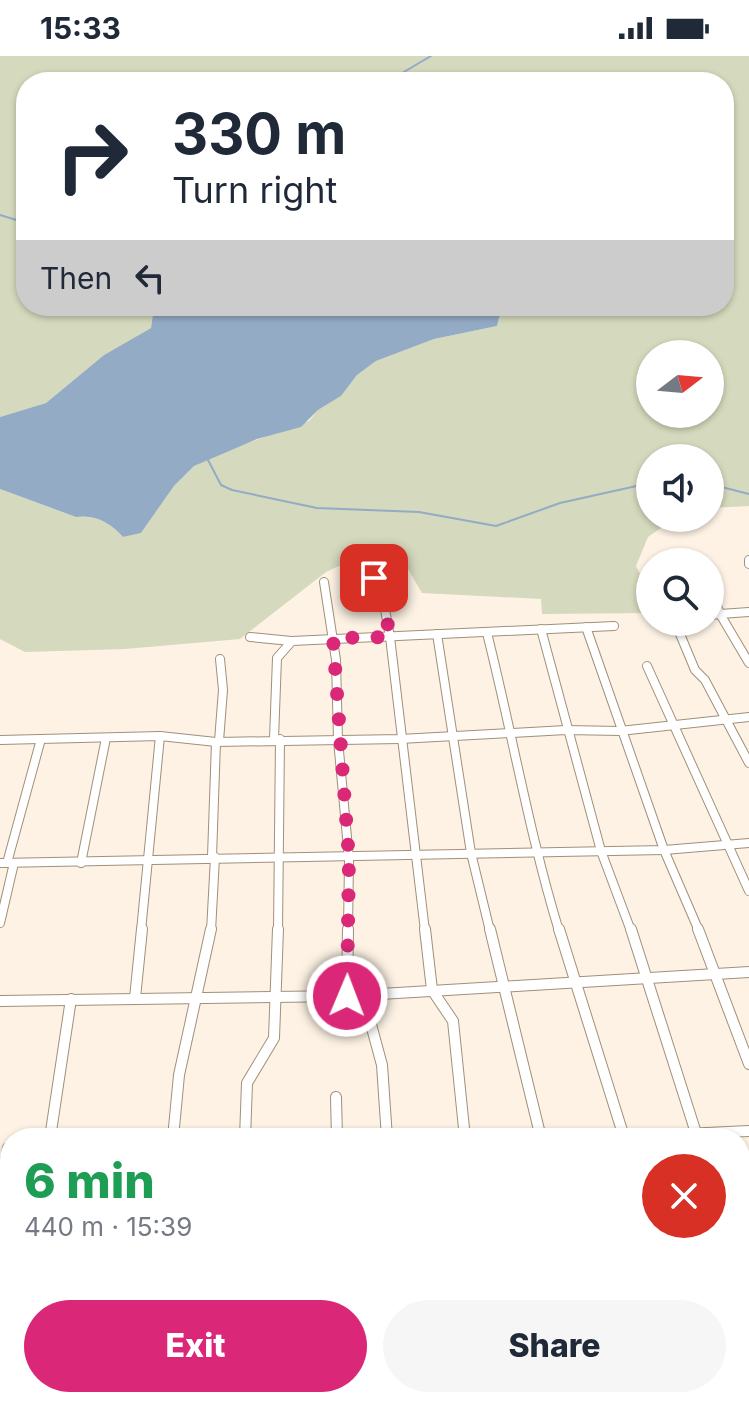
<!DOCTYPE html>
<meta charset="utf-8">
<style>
body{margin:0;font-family:Inter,sans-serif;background:#f6f6f7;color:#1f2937;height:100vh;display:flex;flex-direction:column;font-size:30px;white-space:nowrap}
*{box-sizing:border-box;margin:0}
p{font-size:26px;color:#747a83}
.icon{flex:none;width:44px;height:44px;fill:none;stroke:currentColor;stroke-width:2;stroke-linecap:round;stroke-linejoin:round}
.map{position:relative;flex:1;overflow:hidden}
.drawer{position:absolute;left:0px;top:1072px;width:750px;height:280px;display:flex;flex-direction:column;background:#fff;border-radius:32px 32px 0 0;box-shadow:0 2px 6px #0004}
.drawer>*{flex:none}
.top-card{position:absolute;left:16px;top:16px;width:718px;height:244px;border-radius:32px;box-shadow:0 2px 6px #0004;background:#fff;color:#1f2937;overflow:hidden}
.needle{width:52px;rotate:74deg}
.tools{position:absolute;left:636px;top:284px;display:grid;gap:16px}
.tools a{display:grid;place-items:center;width:88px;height:88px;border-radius:50%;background:#fff;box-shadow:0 2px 6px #0004;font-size:40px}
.pin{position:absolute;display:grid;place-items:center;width:68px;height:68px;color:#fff;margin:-34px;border-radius:16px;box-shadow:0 4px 12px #0006}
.me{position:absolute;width:88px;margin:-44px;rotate:1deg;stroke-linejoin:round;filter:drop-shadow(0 0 6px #0008)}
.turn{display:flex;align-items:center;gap:28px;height:168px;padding:0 24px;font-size:36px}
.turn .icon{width:104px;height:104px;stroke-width:2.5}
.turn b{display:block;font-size:56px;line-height:68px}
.then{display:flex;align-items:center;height:76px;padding:0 24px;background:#0003;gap:16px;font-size:30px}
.round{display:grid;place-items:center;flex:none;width:84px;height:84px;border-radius:42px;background:#f6f6f7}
.overview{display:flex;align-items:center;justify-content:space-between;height:136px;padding:0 24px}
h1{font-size:48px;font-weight:800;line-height:60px;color:#1e9e55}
.cta{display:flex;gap:16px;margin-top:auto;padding:16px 24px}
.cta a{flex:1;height:92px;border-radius:48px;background:#db2777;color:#fff;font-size:32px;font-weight:800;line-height:92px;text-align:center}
.cta a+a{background:#f6f6f7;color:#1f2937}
.status{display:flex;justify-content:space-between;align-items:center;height:56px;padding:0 40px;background:#fff;direction:ltr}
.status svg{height:22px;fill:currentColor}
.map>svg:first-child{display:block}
.green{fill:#d5d9bd;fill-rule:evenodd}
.water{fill:#94abc5}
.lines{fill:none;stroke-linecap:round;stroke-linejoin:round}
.stream{stroke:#94abc5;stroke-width:2}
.street-far1-casing{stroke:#a0907a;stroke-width:10}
.street-casing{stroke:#a0907a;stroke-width:12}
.street-far1{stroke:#fff;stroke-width:8}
.street{stroke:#fff;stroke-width:10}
.route{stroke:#db2777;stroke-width:14;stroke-dasharray:0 25.2}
</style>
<div class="status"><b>15:33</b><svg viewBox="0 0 49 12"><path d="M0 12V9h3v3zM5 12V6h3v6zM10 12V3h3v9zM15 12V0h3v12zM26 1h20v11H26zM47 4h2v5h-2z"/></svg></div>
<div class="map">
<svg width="749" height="1352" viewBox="0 0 749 1352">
<rect width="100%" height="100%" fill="#fdf2e4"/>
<!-- green -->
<path class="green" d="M0,0H749V450L710,452V402H650V462H675L648,481L636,510L650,538V557L542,558L541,543L422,537L408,513L343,508L326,516L240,583L125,593L25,596L0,583V433L76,461C95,458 111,467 123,481L141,477L174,430L194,410L228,394L309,365L318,354L341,340L357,319L376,305L434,283L497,270L502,250H724V26H26V250H154L151,272L104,299L46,347L0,361ZM650,298H710V358H650Z"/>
<!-- water -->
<path class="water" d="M154,250H502L497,270L434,283L376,305L357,319L341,340L318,354L301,371L257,383L194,410L174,430L141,477L123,481C111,467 95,458 76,461L0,433V361L46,347L104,299L151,272Z"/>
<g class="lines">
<!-- stream -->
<g class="stream">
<path d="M387,26L431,0"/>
<path d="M0,159L26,167"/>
<path d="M208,404L221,429L232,434L317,452L419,456L496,470L560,447L650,427"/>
<path d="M710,428L749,438"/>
</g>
<defs>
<g id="street-far1">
<path d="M749,504V508"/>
<path d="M374,522L384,548L390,581L425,875"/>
<path d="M324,526L336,604L338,684L349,803L348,875"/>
<path d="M710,532L720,558L710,559"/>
<path d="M749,556L720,558L749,607"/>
<path d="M675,566L695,614L705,624L749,707"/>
<path d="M586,571L664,794L699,875"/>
<path d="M541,573L601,795L631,875"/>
<path d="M487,577C512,676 529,777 559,875"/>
<path d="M437,578L471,797L490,875"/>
<path d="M250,581L291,585"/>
<path d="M647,610L749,835"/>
<path d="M274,683L277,602L292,585L614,570"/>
<path d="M0,684L160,680L216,686L400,683L566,674L620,675L749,661"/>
<path d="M219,685L223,634L220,603"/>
<path d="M212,801L216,686"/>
<path d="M0,807L664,794L749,787"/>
<path d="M7,807L41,683"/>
<path d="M81,807L106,682"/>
<path d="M0,867L14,807"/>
<path d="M141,875L160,680"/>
<path d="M211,875L215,801"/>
<path d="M278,875L280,683"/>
</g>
<g id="street">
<path d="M425,873L432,934L453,965L465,1082"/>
<path d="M490,873L541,1082"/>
<path d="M559,873L624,1081"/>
<path d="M631,873L696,1077"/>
<path d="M698,873L749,1008"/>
<path d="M363,939L382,1009L387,1082"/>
<path d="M347,940L348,873"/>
<path d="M135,942L142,873"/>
<path d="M0,945L347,940L749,916"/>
<path d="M336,1041L337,1082"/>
<path d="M50,1082L71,943"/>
<path d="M173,1082L179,1019L211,873"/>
<path d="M245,1082L247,1027L274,982L278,873"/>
<path d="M602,1082L749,1075"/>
<path d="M0,1149L8,1092"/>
<path d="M740,1281H749"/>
<path d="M0,1303L10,1302"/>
<path d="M69,1342V1352"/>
<path d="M166,1342V1352"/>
<path d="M249,1342V1352"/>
<path d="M339,1342V1352"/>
</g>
</defs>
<!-- street-far1 casing -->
<use href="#street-far1" class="street-far1-casing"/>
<!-- street casing -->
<use href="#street" class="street-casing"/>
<!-- street-far1 -->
<use href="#street-far1" class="street-far1"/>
<!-- street -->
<use href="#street" class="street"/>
</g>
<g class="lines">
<!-- route -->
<path class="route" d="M347,940L349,803L333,582L390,581L384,548L374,522"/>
</g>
</svg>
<div class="tools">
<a><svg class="needle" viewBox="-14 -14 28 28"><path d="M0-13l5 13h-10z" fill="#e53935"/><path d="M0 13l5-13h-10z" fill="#747a83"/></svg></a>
<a><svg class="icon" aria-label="sound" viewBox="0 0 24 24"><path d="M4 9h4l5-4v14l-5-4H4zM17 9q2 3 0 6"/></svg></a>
<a><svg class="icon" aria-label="search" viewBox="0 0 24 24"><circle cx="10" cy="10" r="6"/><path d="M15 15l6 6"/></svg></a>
</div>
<div class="pin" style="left:374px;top:522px;background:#d93025"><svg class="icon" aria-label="arrive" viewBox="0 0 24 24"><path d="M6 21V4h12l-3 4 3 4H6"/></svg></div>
<svg class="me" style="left:347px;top:940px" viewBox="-20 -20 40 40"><circle r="17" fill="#db2777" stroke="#fff" stroke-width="3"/><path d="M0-11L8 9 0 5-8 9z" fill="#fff"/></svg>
<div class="top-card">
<div class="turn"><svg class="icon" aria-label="right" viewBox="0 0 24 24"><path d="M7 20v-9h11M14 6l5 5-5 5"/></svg><div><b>330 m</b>Turn right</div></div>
<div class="then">Then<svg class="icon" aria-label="left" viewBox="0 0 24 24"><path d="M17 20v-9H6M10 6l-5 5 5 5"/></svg></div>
</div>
<section class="drawer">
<div class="overview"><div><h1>6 min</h1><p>440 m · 15:39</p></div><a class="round" style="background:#d93025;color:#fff"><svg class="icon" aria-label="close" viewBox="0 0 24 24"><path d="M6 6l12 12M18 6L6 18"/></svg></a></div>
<div class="cta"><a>Exit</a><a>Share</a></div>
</section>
</div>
